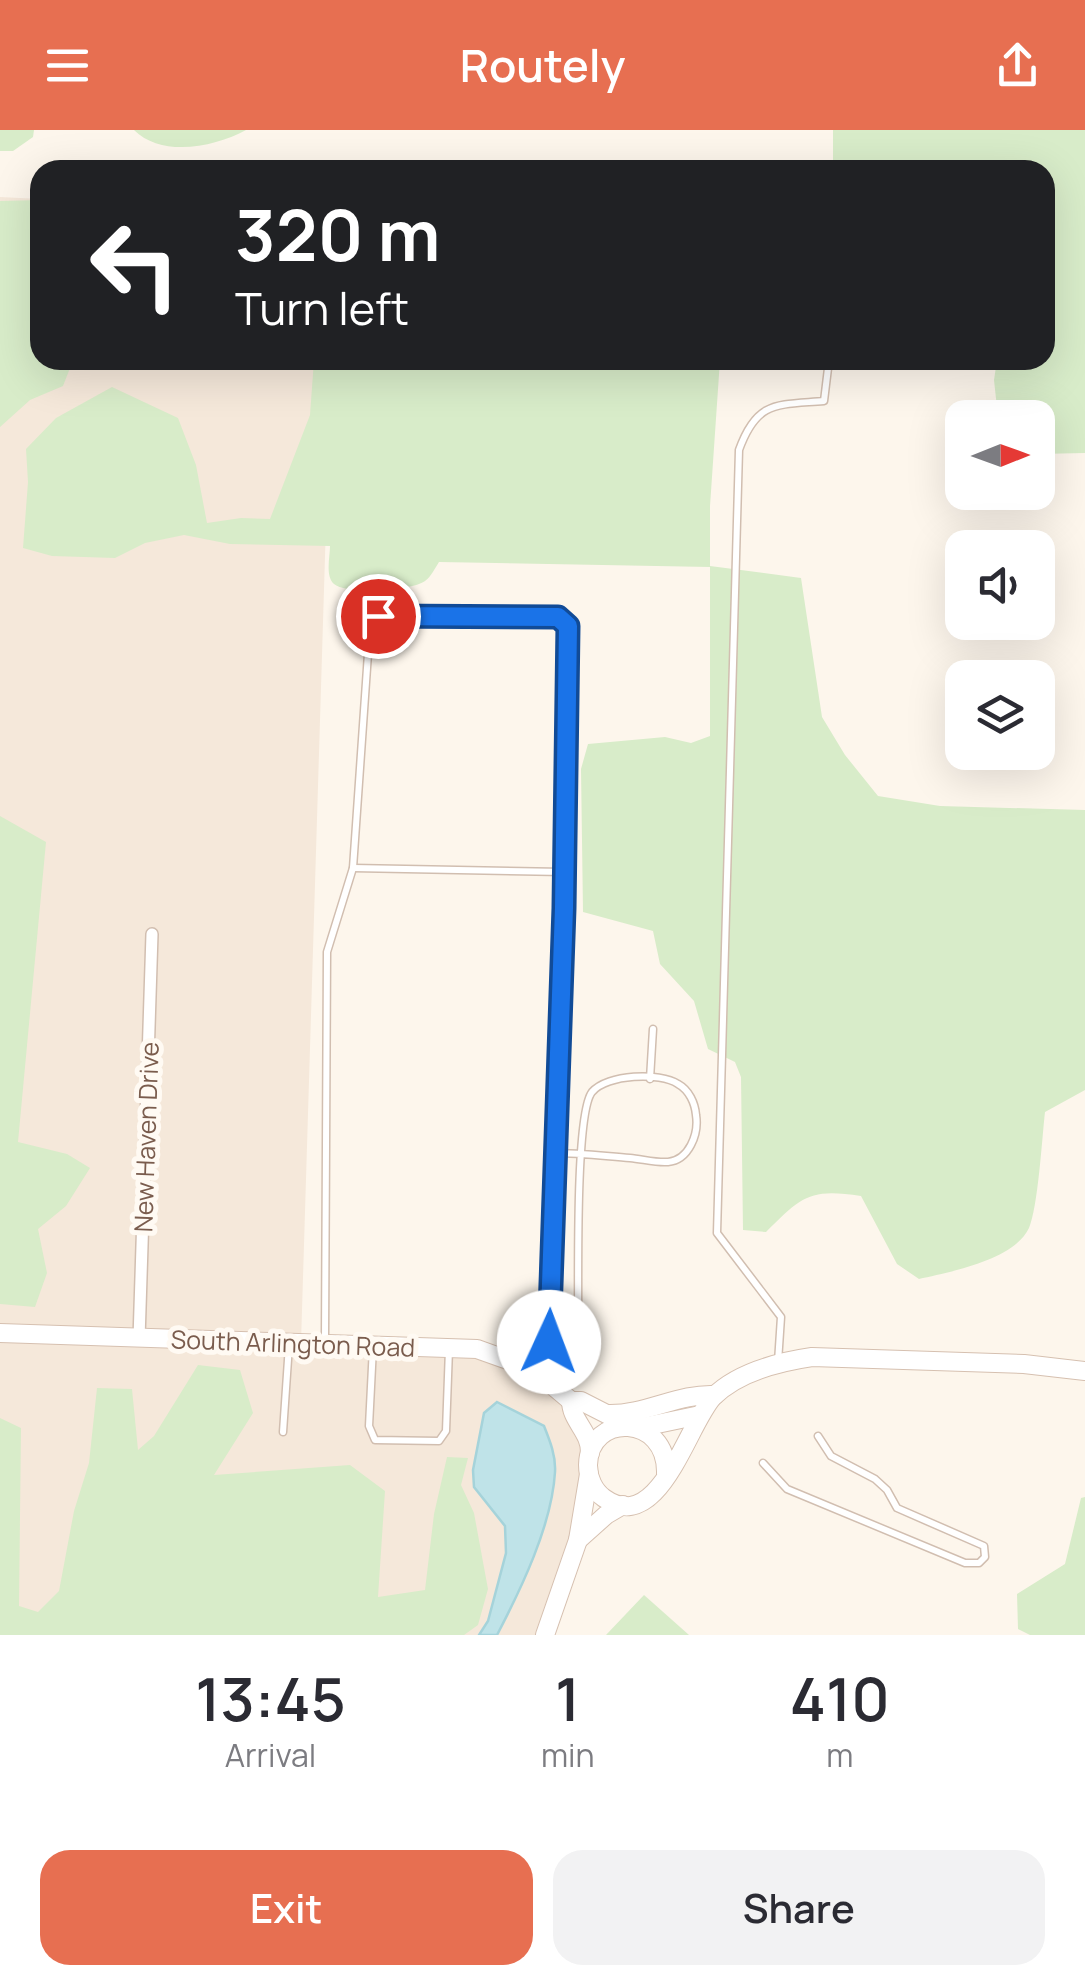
<!DOCTYPE html>
<style>
body{margin:0;font-family:Manrope,sans-serif;background:#f2f2f3;color:#2b2b33;height:100vh;display:flex;flex-direction:column;font-size:38px;white-space:nowrap}
*{box-sizing:border-box;margin:0}
p{font-size:32px;color:#7c7c81}
.icon{flex:none;width:55px;height:55px;fill:none;stroke:currentColor;stroke-width:2;stroke-linecap:round;stroke-linejoin:round}
.map{position:relative;height:1505px;overflow:hidden}
.panel{display:flex;flex-direction:column;background:#fff;flex:1}
.panel>*{flex:none}
.top-card{position:absolute;left:30px;top:30px;width:1025px;height:210px;border-radius:30px;box-shadow:0 10px 40px #0002;background:#202124;color:#fff;overflow:hidden}
.needle{width:65px;rotate:89deg}
.tools{position:absolute;left:945px;top:270px;display:grid;gap:20px}
.tools a{display:grid;place-items:center;width:110px;height:110px;border-radius:20px;background:#fff;box-shadow:0 10px 40px #0002;font-size:50px}
.pin{position:absolute;display:grid;place-items:center;width:85px;height:85px;color:#fff;margin:-42px;border:5px solid #fff;border-radius:50%;box-shadow:0 2px 10px #0007}
.me{position:absolute;width:110px;margin:-55px;rotate:2deg;stroke-linejoin:round;filter:drop-shadow(0 0 8px #0008)}
.turn{display:flex;align-items:center;gap:35px;height:210px;padding:0 40px;font-size:45px}
.turn .icon{width:130px;height:130px;stroke-width:2.5}
.turn b{display:block;font-size:70px;line-height:85px}
.eta{display:flex;justify-content:space-evenly;align-items:center;height:170px;text-align:center}
.eta b{font-size:60px;font-weight:600;line-height:70px}
.button{display:flex;gap:20px;margin-top:auto;padding:20px 40px}
.button a{flex:1;height:115px;border-radius:30px;background:#e76f51;color:#fff;font-size:40px;font-weight:600;line-height:115px;text-align:center}
.button a+a{background:#f2f2f3;color:#2b2b33}
header{display:flex;justify-content:space-between;align-items:center;height:130px;padding:0 40px;background:#e76f51;color:#fff;font-size:45px;font-weight:600}
.map>svg:first-child{display:block}
.residential{fill:#f5e8da}
.green{fill:#d8ecc9}
.water{fill:#bfe3e8;stroke:#a5d3da;stroke-width:2.5}
.lines{fill:none;stroke-linecap:round;stroke-linejoin:round}
.lane-casing{stroke:#d1beb0;stroke-width:9}
.street-casing{stroke:#d1beb0;stroke-width:14}
.secondary-casing{stroke:#d6c0b0;stroke-width:20}
.lane{stroke:#fff;stroke-width:6}
.street{stroke:#fff;stroke-width:11}
.secondary{stroke:#fff;stroke-width:18}
.route-casing{stroke:#114b97;stroke-width:25}
.route{stroke:#1a73e8;stroke-width:18}
.labels{text-anchor:middle;dominant-baseline:central;stroke-width:10;stroke-linejoin:round;paint-order:stroke}
.street-label{font-size:25px;fill:#7a5c4d;stroke:#fffaf3}
</style>
<header><svg class="icon" aria-label="menu" viewBox="0 0 24 24"><path d="M4 6h16M4 12h16M4 18h16"/></svg>Routely<svg class="icon" aria-label="share" viewBox="0 0 24 24"><path d="M12 15V3M7 8l5-5 5 5M5 13v7h14v-7"/></svg></header>
<div class="map">
<svg width="1085" height="1505" viewBox="0 0 1085 1505">
<rect width="100%" height="100%" fill="#fdf6ec"/>
<!-- residential -->
<path class="residential" d="M0,67L40,69V230H331L301,1213L477,1219L533,1239L587,1303V1360L545,1505H0Z"/>
<!-- green -->
<g class="green">
<path d="M0,0H34L33,7L13,21H0Z"/>
<path d="M134,0H246C215,17 162,28 134,0Z"/>
<path d="M833,0H1085V323L1038,324V288L998,287L994,250L997,230H1045V40H833Z"/>
<path d="M40,70V230H71L72,233L63,256L30,270L0,297V71Z"/>
<path d="M314,230H720L710,376V436L801,448L822,587L845,625L878,666L940,676L1085,680V960L1045,982C1042,1008 1038,1077 1029,1098C1014,1130 950,1142 919,1149L897,1134L861,1066C810,1058 802,1066 766,1102L743,1100L741,947L735,932L708,919L694,871L660,834L653,801L583,782L581,639L588,614L665,607L691,613L710,606V437L439,432C435,438 431,447 425,451C412,461 346,465 334,454C325,446 330,427 330,416L230,414L184,405L145,413L115,428L52,426L23,418L28,352L26,319L56,288L112,257L178,288L196,335L207,393L241,388L270,389L310,285Z"/>
<path d="M0,686L46,712L18,1012L67,1024L90,1038L66,1076L38,1099L47,1143L35,1177L0,1174Z"/>
<path d="M198,1235L240,1240L253,1283L214,1345L350,1335L385,1361L378,1467L425,1460L434,1384L447,1327L468,1328L461,1355L474,1383L488,1459L478,1495L464,1505H0V1288L21,1298L19,1476L38,1482L59,1461L74,1381L89,1333L97,1258L132,1259L138,1320L154,1306Z"/>
<path d="M1085,1367V1505H1030L1018,1499L1017,1464L1065,1434L1081,1368Z"/>
<path d="M644,1465L689,1505H606Z"/>
</g>
<!-- water -->
<path class="water" d="M497,1272L544,1296C550,1311 556,1326 555,1342C552,1395 521,1459 497,1505H479L488,1491L506,1423L505,1396L474,1357L473,1340L484,1283Z"/>
<g class="lines">
<defs>
<g id="lane">
<path d="M353,738L564,742"/>
<path d="M650,949L653,899"/>
<path d="M554,1023C579,1023 604,1026 630,1028C642,1029 656,1033 668,1032C689,1030 699,1004 696,985C695,973 689,960 678,954C660,942 607,944 592,962C574,985 579,1171 578,1211L573,1233L557,1257"/>
<path d="M325,1209L327,822L353,738L370,495L378,486L558,487L568,496L563,777L549,1212L545,1228L536,1240"/>
<path d="M373,1217L369,1296L375,1310L439,1311L446,1301L449,1219"/>
<path d="M778,1232L781,1187L717,1103L739,320C757,270 777,275 824,271L829,230"/>
<path d="M283,1302L289,1215"/>
<path d="M763,1333L787,1359L965,1433H979L985,1427L984,1416L897,1378L887,1360L875,1349L831,1326L818,1306"/>
</g>
<path id="street" d="M139,1209L152,804"/>
<g id="secondary">
<path d="M0,1203L477,1219L533,1239L571,1271H581L628,1295"/>
<path d="M571,1271C571,1291 591,1302 590,1323"/>
<path d="M608,1284C645,1285 679,1263 715,1265"/>
<path d="M638,1298L700,1285"/>
<path d="M666,1344C668,1284 589,1282 588,1335C588,1348 594,1361 604,1368C659,1407 687,1295 713,1267C738,1242 778,1232 812,1227L1024,1234L1085,1241"/>
<path d="M578,1410L606,1385L623,1375"/>
<path d="M545,1505L578,1410L589,1344"/>
</g>
</defs>
<!-- lane casing -->
<use href="#lane" class="lane-casing"/>
<!-- street casing -->
<use href="#street" class="street-casing"/>
<!-- secondary casing -->
<use href="#secondary" class="secondary-casing"/>
<!-- lane -->
<use href="#lane" class="lane"/>
<!-- street -->
<use href="#street" class="street"/>
<!-- secondary -->
<use href="#secondary" class="secondary"/>
</g>
<g class="lines">
<defs>
<path id="route" d="M378,486L558,487L568,496L564,778L549,1212"/>
</defs>
<!-- route casing -->
<use href="#route" class="route-casing"/>
<!-- route -->
<use href="#route" class="route"/>
</g>
<g class="labels">
<!-- street labels -->
<g class="street-label">
<text transform="translate(146 1007) rotate(-88)">New Haven Drive</text>
<text transform="translate(293 1213) rotate(2)">South Arlington Road</text>
</g>
</g>
</svg>
<div class="tools">
<a><svg class="needle" viewBox="-14 -14 28 28"><path d="M0-13l5 13h-10z" fill="#e53935"/><path d="M0 13l5-13h-10z" fill="#7c7c81"/></svg></a>
<a><svg class="icon" aria-label="sound" viewBox="0 0 24 24"><path d="M4 9h4l5-4v14l-5-4H4zM17 9q2 3 0 6"/></svg></a>
<a><svg class="icon" aria-label="layers" viewBox="0 0 24 24"><path d="M12 4l9 5-9 5-9-5zM3 14l9 5 9-5"/></svg></a>
</div>
<div class="pin" style="left:378px;top:486px;background:#d93025"><svg class="icon" aria-label="arrive" viewBox="0 0 24 24"><path d="M6 21V4h12l-3 4 3 4H6"/></svg></div>
<svg class="me" style="left:549px;top:1212px" viewBox="-20 -20 40 40"><circle r="19" fill="#fff"/><path d="M0-13L10 11 0 6-10 11z" fill="#1a73e8"/></svg>
<div class="top-card">
<div class="turn"><svg class="icon" aria-label="left" viewBox="0 0 24 24"><path d="M17 20v-9H6M10 6l-5 5 5 5"/></svg><div><b>320 m</b>Turn left</div></div>
</div>
</div>
<section class="panel">
<div class="eta">
<div><b>13:45</b><p>Arrival</p></div>
<div><b>1</b><p>min</p></div>
<div><b>410</b><p>m</p></div>
</div>
<div class="button"><a>Exit</a><a>Share</a></div>
</section>
